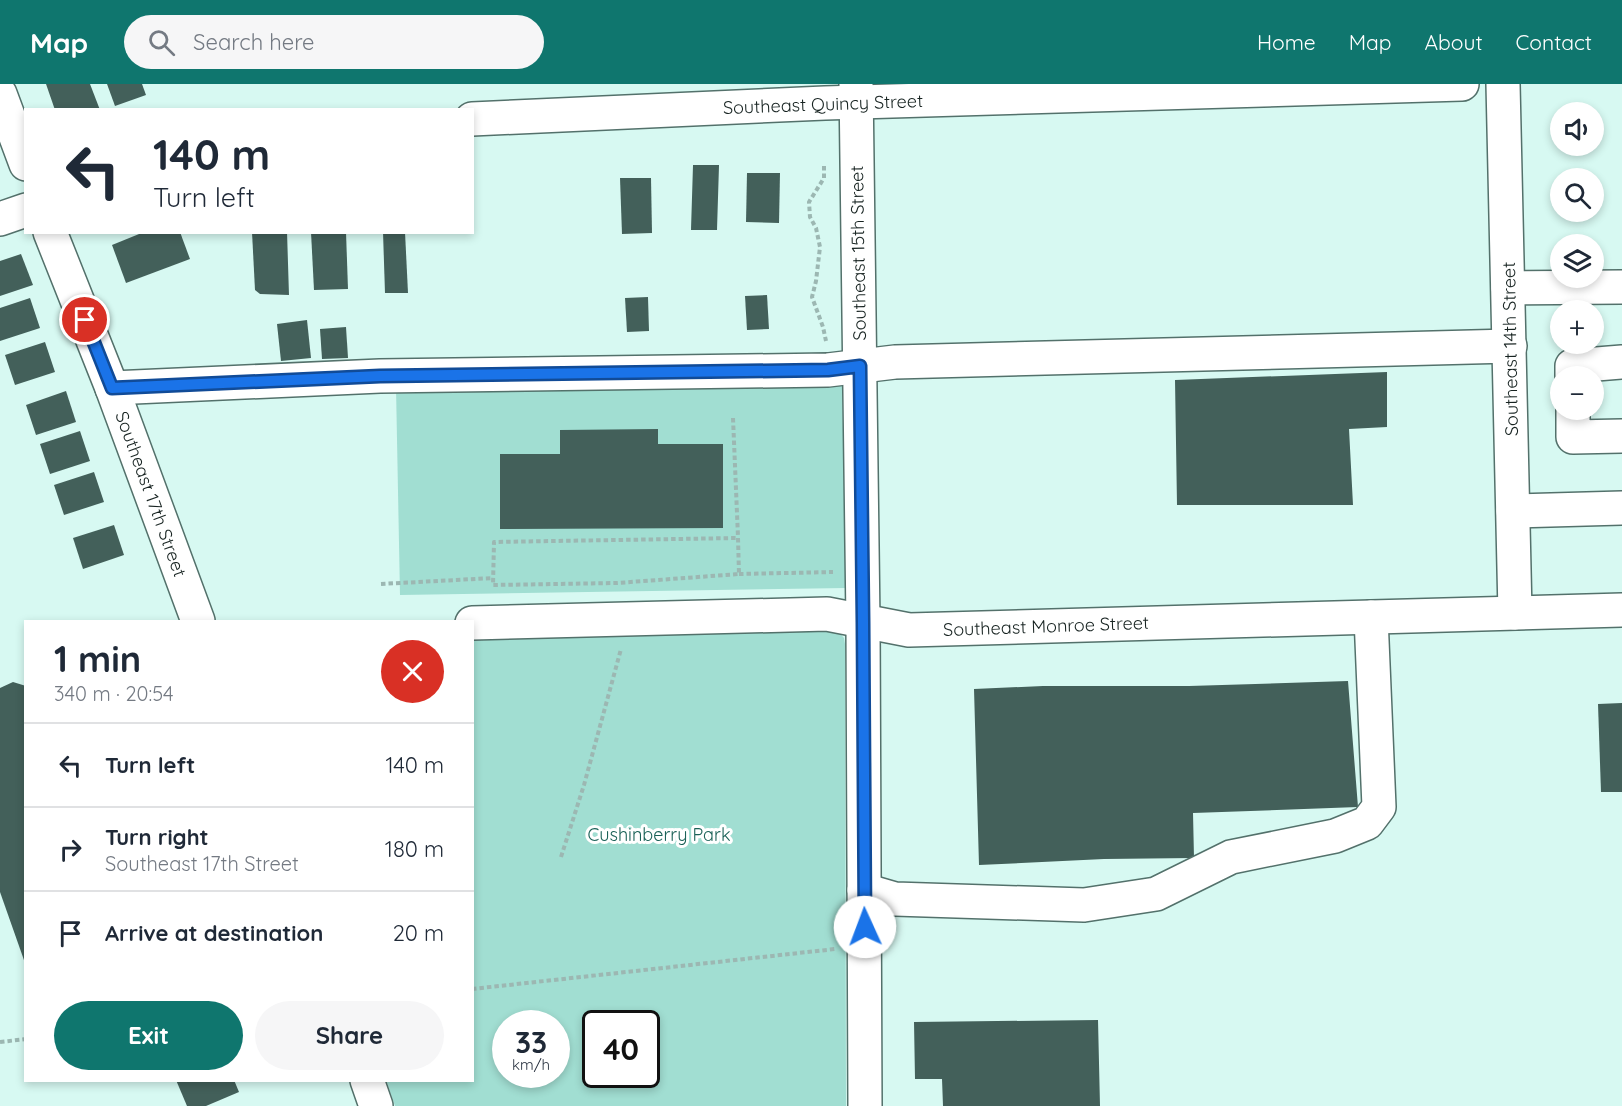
<!DOCTYPE html>
<meta charset="utf-8">
<style>
body{margin:0;font-family:Quicksand,sans-serif;background:#f6f6f7;color:#1f2937;height:100vh;display:flex;flex-direction:column;font-size:22px;white-space:nowrap}
*{box-sizing:border-box;margin:0}
p{font-size:20px;color:#747a83}
.icon{flex:none;width:33px;height:33px;fill:none;stroke:currentColor;stroke-width:2;stroke-linecap:round;stroke-linejoin:round}
.map{position:relative;flex:1;overflow:hidden}
.sheet{position:absolute;left:24px;top:536px;width:450px;height:462px;display:flex;flex-direction:column;background:#fff;border-radius:0px;box-shadow:0 3px 9px #0003}
.sheet>*{flex:none}
.hud{position:absolute;left:24px;top:24px;width:450px;height:126px;border-radius:0px;box-shadow:0 3px 9px #0003;background:#fff;color:#1f2937;overflow:hidden}
.controls{position:absolute;left:1550px;top:18px;display:grid;gap:12px}
.controls a{display:grid;place-items:center;width:54px;height:54px;border-radius:50%;background:#fff;box-shadow:0 3px 9px #0003;font-size:30px}
.speed{position:absolute;left:492px;top:926px;display:flex;gap:12px;font-size:30px;font-weight:700;text-align:center}
.speed>*{display:grid;place-content:center;width:78px;height:78px;border-radius:50%;background:#fff;box-shadow:0 3px 9px #0003;line-height:1}
.speed small{font-size:15px;font-weight:400}
.speed .limit{border:3px solid #111;border-radius:9px;background:#fff;color:#111}
.pin{position:absolute;display:grid;place-items:center;width:51px;height:51px;color:#fff;margin:-26px;border:3px solid #fff;border-radius:50%;box-shadow:0 2px 6px #0007}
.me{position:absolute;width:66px;margin:-33px;rotate:358deg;stroke-linejoin:round;filter:drop-shadow(0 0 4px #0008)}
.turn{display:flex;align-items:center;gap:21px;height:126px;padding:0 30px;font-size:27px}
.turn .icon{width:78px;height:78px;stroke-width:2.5}
.turn b{display:block;font-size:42px;line-height:51px}
.round{display:grid;place-items:center;flex:none;width:63px;height:63px;border-radius:32px;background:#f6f6f7}
.summary{display:flex;align-items:center;justify-content:space-between;height:102px;padding:0 30px}
h1{font-size:36px;font-weight:800;line-height:45px}
.cta{display:flex;gap:12px;margin-top:auto;padding:12px 30px}
.cta a{flex:1;height:69px;border-radius:36px;background:#0f766e;color:#fff;font-size:24px;font-weight:800;line-height:69px;text-align:center}
.cta a+a{background:#f6f6f7;color:#1f2937}
ul{padding:0;list-style:none}
li{display:flex;align-items:center;gap:18px;height:84px;padding:0 30px;border-top:2px solid #e0e1e3}
li div{flex:1}
li b{display:block;font-size:22px}
li em{font-style:normal}
header{display:flex;align-items:center;gap:36px;box-sizing:border-box;height:84px;padding:0 30px;background:#0f766e;color:#fff}
header strong{font-size:28px}
nav{display:flex;gap:33px;margin-inline-start:auto;font-size:21px}
.search{width:420px;height:54px;background:#f6f6f7;display:flex;align-items:center;gap:15px;box-sizing:border-box;padding:0 21px;border-radius:33px;color:#747a83;font-size:22px}
.map>svg:first-child{display:block}
.green{fill:#a1ded2;fill-rule:evenodd}
.building{fill:#43605a}
.lines{fill:none;stroke-linecap:round;stroke-linejoin:round}
.minor-casing{stroke:#53716b;stroke-width:36}
.path{stroke:#9cb7b2;stroke-width:4;stroke-dasharray:4.5 3;stroke-linecap:butt}
.minor{stroke:#fff;stroke-width:33}
.route-casing{stroke:#114b97;stroke-width:15}
.route{stroke:#1a73e8;stroke-width:10}
.labels{text-anchor:middle;dominant-baseline:central;stroke-width:6;stroke-linejoin:round;paint-order:stroke}
.street-label{font-size:18px;fill:#172321;stroke:#fff}
.park-label{font-size:18px;fill:#1a6157;stroke:#fff}
</style>
<header>
<strong>Map</strong>
<div class="search"><svg class="icon" aria-label="search" viewBox="0 0 24 24"><circle cx="10" cy="10" r="6"/><path d="M15 15l6 6"/></svg>Search here</div>
<nav><a>Home</a><a>Map</a><a>About</a><a>Contact</a></nav>
</header>
<div class="map">
<svg width="1622" height="1022" viewBox="0 0 1622 1022">
<rect width="100%" height="100%" fill="#d7f9f2"/>
<!-- green -->
<g class="green">
<path d="M842,295L846,504L400,511L396,303Z"/>
<path d="M837,546L844,554L845,560L846,1022H395L386,996H472L473,551ZM506,939H556V990H506ZM596,939H646V990H596Z"/>
</g>
<!-- building -->
<g class="building">
<path d="M46,0H90L100,26H55Z"/>
<path d="M107,0H142L146,11L115,22Z"/>
<path d="M693,81H719L717,146H691Z"/>
<path d="M747,89H780L779,139L746,138Z"/>
<path d="M620,94H651L652,149L622,150Z"/>
<path d="M144,148H180L190,175L126,199L112,161Z"/>
<path d="M252,148H287L289,211L260,210L255,206Z"/>
<path d="M311,148H346L348,205L314,206Z"/>
<path d="M383,148H405L408,209H385Z"/>
<path d="M21,170L33,201L0,212V177Z"/>
<path d="M767,211L769,245L747,246L745,212Z"/>
<path d="M648,213L649,247L627,248L625,214Z"/>
<path d="M30,214L40,244L0,257V224Z"/>
<path d="M307,236L311,274L281,277L277,240Z"/>
<path d="M346,243L348,274L322,275L320,245Z"/>
<path d="M45,258L55,288L15,301L5,271Z"/>
<path d="M1387,288V343L1349,345L1353,421H1177L1175,296Z"/>
<path d="M66,307L76,338L36,351L26,321Z"/>
<path d="M658,345V360H723V444L500,445V370H560V346Z"/>
<path d="M80,347L90,377L50,390L40,360Z"/>
<path d="M94,388L104,418L64,431L54,401Z"/>
<path d="M114,441L124,471L83,485L73,454Z"/>
<path d="M1348,597L1358,723L1193,729L1194,774L1104,775L979,781L974,605L1043,602H1189Z"/>
<path d="M13,598L26,602L25,879L0,808V604Z"/>
<path d="M1622,619V708H1601L1598,620Z"/>
<path d="M1098,936L1100,1022H943L942,995H915L914,938Z"/>
<path d="M176,996H234L239,1008L206,1022H187Z"/>
</g>
<g class="lines">
<defs>
<g id="minor">
<path d="M856,0L863,538L865,1022"/>
<path d="M1503,0L1515,529"/>
<path d="M0,10L26,80"/>
<path d="M472,35L825,19L1462,0"/>
<path d="M0,135L26,126"/>
<path d="M50,148L112,304L198,537"/>
<path d="M1508,204L1622,203"/>
<path d="M1572,292V282L1622,278"/>
<path d="M112,304L380,292L828,286L895,278L1510,262"/>
<path d="M1573,326V353L1622,352"/>
<path d="M1513,427L1622,424"/>
<path d="M472,539L827,530L909,546L1622,526"/>
<path d="M864,806L895,815L1084,821L1156,810L1231,773L1335,752L1367,739L1379,723L1371,533"/>
<path d="M367,996L376,1022"/>
</g>
</defs>
<!-- minor casing -->
<use href="#minor" class="minor-casing"/>
<!-- path -->
<g class="path">
<path d="M824,82V94L809,118L810,133L816,144L820,163L816,197L812,213L823,243L826,257"/>
<path d="M733,334L738,453"/>
<path d="M738,454L739,490L617,499L493,501L494,458Z"/>
<path d="M739,490L833,488"/>
<path d="M381,500L493,494"/>
<path d="M561,773L584,701L621,565"/>
<path d="M472,905L835,865"/>
<path d="M0,958L26,955"/>
</g>
<!-- minor -->
<use href="#minor" class="minor"/>
</g>
<g class="lines">
<defs>
<path id="route" d="M85,236L112,304L380,292L828,286L860,282L863,538L865,843"/>
</defs>
<!-- route casing -->
<use href="#route" class="route-casing"/>
<!-- route -->
<use href="#route" class="route"/>
</g>
<g class="labels">
<!-- street labels -->
<g class="street-label">
<text transform="translate(823 20) rotate(-2)">Southeast Quincy Street</text>
<text transform="translate(858 169) rotate(-91)">Southeast 15th Street</text>
<text transform="translate(1510 265) rotate(-91)">Southeast 14th Street</text>
<text transform="translate(151 410) rotate(70)">Southeast 17th Street</text>
<text transform="translate(1046 542) rotate(-2)">Southeast Monroe Street</text>
</g>
<!-- park labels -->
<g class="park-label">
<text x="659" y="750">Cushinberry Park</text>
</g>
</g>
</svg>
<div class="controls">
<a><svg class="icon" aria-label="sound" viewBox="0 0 24 24"><path d="M4 9h4l5-4v14l-5-4H4zM17 9q2 3 0 6"/></svg></a>
<a><svg class="icon" aria-label="search" viewBox="0 0 24 24"><circle cx="10" cy="10" r="6"/><path d="M15 15l6 6"/></svg></a>
<a><svg class="icon" aria-label="layers" viewBox="0 0 24 24"><path d="M12 4l9 5-9 5-9-5zM3 14l9 5 9-5"/></svg></a>
<a>+</a>
<a>−</a>
</div>
<div class="speed"><div>33<small>km/h</small></div><div class="limit">40</div></div>
<div class="pin" style="left:85px;top:236px;background:#d93025"><svg class="icon" aria-label="arrive" viewBox="0 0 24 24"><path d="M6 21V4h12l-3 4 3 4H6"/></svg></div>
<svg class="me" style="left:865px;top:843px" viewBox="-20 -20 40 40"><circle r="19" fill="#fff"/><path d="M0-13L10 11 0 6-10 11z" fill="#1a73e8"/></svg>
<div class="hud">
<div class="turn"><svg class="icon" aria-label="left" viewBox="0 0 24 24"><path d="M17 20v-9H6M10 6l-5 5 5 5"/></svg><div><b>140 m</b>Turn left</div></div>
</div>
<section class="sheet">
<div class="summary"><div><h1>1 min</h1><p>340 m · 20:54</p></div><a class="round" style="background:#d93025;color:#fff"><svg class="icon" aria-label="close" viewBox="0 0 24 24"><path d="M6 6l12 12M18 6L6 18"/></svg></a></div>
<ul>
<li><svg class="icon" aria-label="left" viewBox="0 0 24 24"><path d="M17 20v-9H6M10 6l-5 5 5 5"/></svg><div><b>Turn left</b></div><em>140 m</em></li>
<li><svg class="icon" aria-label="right" viewBox="0 0 24 24"><path d="M7 20v-9h11M14 6l5 5-5 5"/></svg><div><b>Turn right</b><p>Southeast 17th Street</p></div><em>180 m</em></li>
<li><svg class="icon" aria-label="arrive" viewBox="0 0 24 24"><path d="M6 21V4h12l-3 4 3 4H6"/></svg><div><b>Arrive at destination</b></div><em>20 m</em></li>
</ul>
<div class="cta"><a>Exit</a><a>Share</a></div>
</section>
</div>
